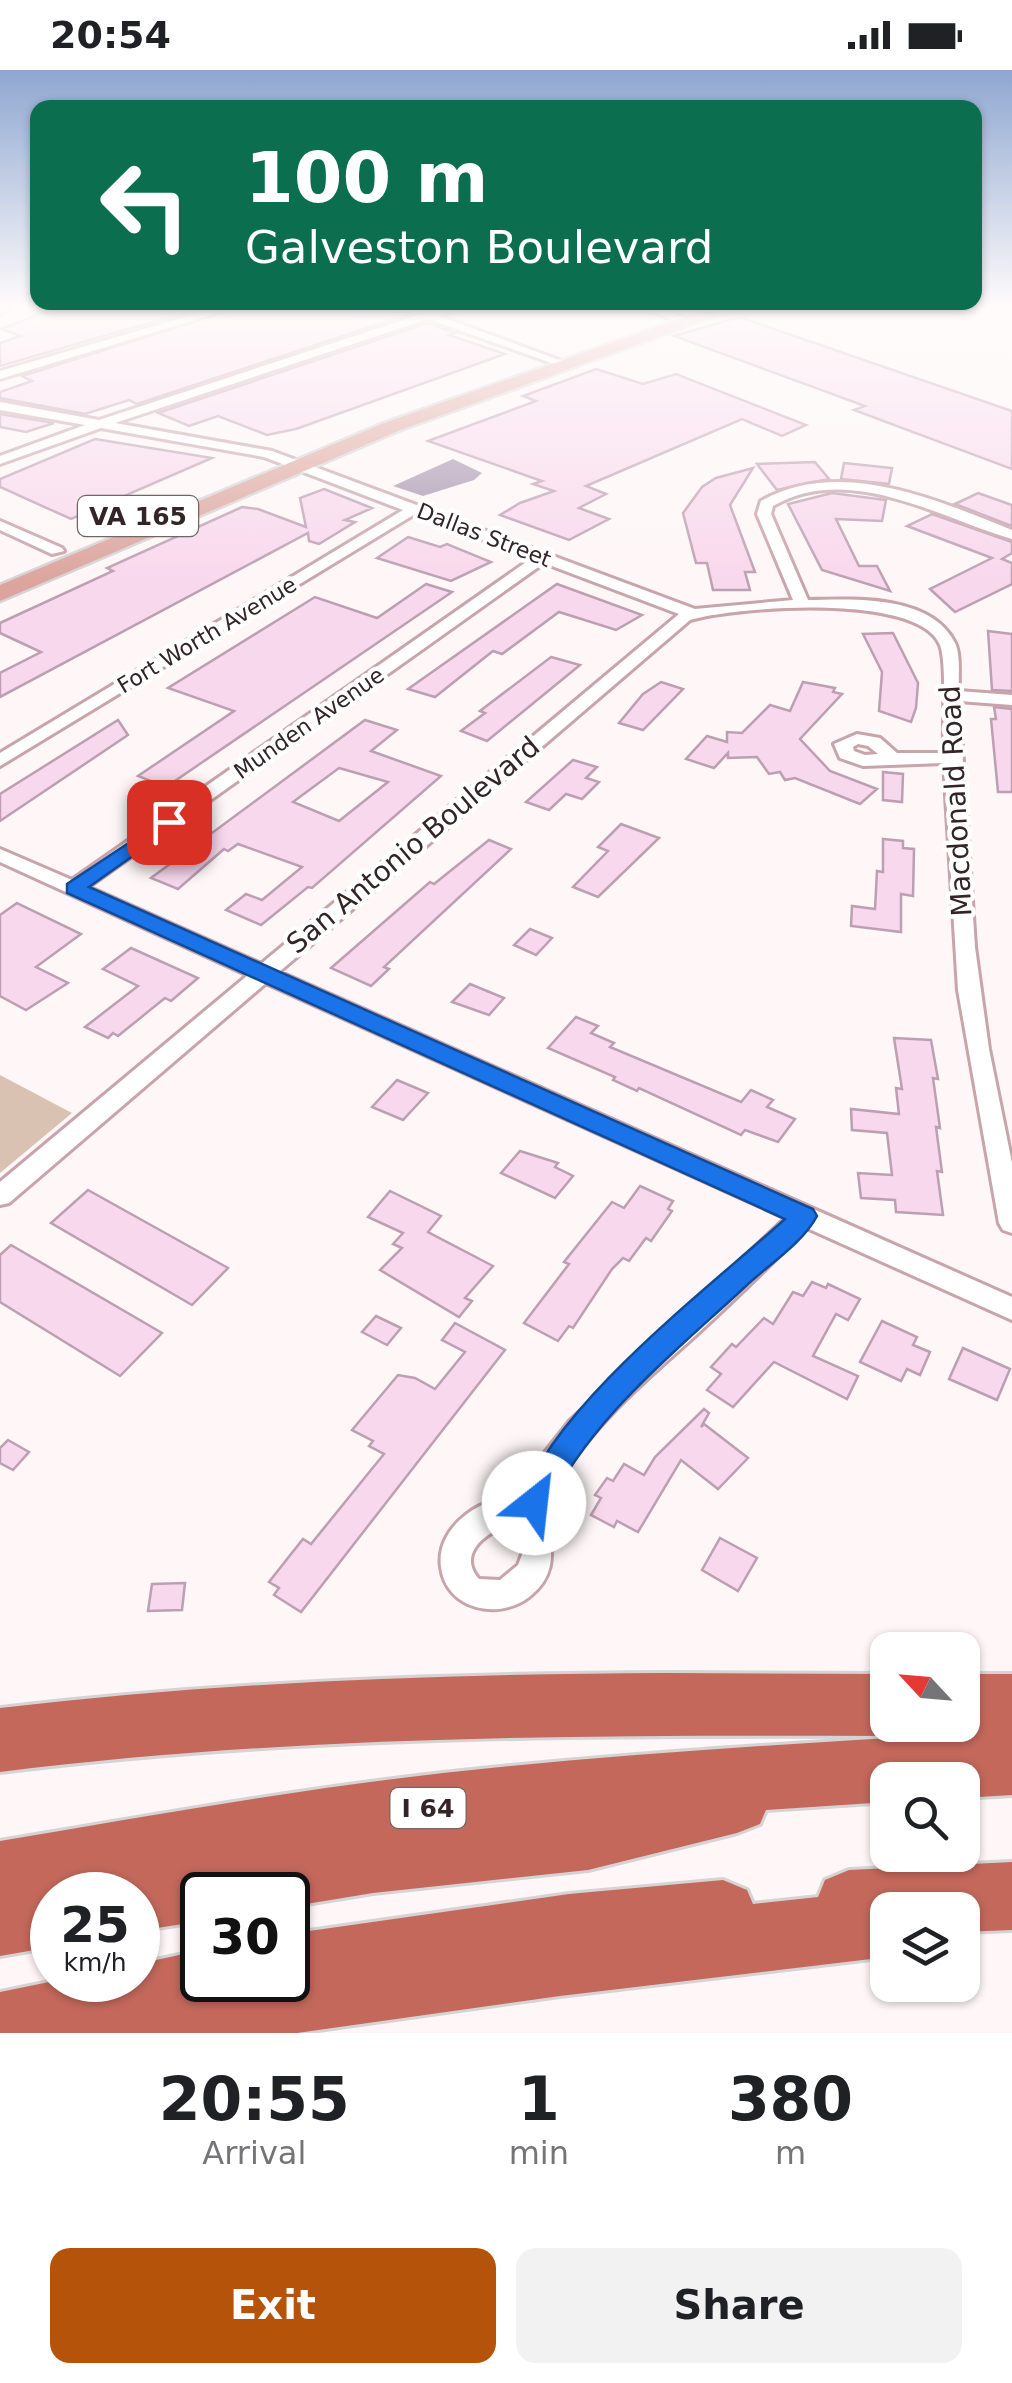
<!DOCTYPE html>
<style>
body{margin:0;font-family:"DejaVu Sans",sans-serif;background:#f2f2f2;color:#202124;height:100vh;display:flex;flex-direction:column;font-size:38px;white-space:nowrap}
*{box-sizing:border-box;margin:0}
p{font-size:32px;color:#757577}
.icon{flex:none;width:55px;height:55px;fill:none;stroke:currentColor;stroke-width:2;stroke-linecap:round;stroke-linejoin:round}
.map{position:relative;height:1963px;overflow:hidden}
.panel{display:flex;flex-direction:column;background:#fff;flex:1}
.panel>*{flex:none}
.hud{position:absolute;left:30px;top:30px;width:952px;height:210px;border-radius:20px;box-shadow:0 2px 8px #0004;background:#0b6e4f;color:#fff;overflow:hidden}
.needle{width:65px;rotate:296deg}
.fabs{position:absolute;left:870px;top:1562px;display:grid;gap:20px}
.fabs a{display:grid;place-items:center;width:110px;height:110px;border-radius:20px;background:#fff;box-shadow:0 2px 8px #0004;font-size:50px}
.speed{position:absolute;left:30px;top:1802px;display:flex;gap:20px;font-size:50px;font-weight:700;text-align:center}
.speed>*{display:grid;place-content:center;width:130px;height:130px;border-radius:50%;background:#fff;box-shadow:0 2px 8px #0004;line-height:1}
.speed small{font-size:25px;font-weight:400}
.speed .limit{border:5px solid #111;border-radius:15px;background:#fff;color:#111}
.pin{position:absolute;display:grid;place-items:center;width:85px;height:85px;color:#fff;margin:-42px;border-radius:20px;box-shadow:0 5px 15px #0006}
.me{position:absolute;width:110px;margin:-55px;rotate:29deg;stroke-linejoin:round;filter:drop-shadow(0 0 8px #0008)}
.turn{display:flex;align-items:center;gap:35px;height:210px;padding:0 50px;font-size:45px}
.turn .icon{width:130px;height:130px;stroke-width:2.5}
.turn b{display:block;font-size:70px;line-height:85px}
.eta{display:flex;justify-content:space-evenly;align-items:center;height:170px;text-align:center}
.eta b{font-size:60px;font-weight:700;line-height:70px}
.cta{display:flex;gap:20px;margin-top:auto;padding:20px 50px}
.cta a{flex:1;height:115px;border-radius:20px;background:#b45309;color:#fff;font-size:40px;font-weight:700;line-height:115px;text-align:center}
.cta a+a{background:#f2f2f2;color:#202124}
.status{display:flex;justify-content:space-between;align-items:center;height:70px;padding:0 50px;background:#fff;direction:ltr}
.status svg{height:28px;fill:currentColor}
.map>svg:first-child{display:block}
.green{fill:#dac2b2}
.water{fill:#a794af}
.building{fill:#f8d8ec;stroke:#bd9fb2;stroke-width:2.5;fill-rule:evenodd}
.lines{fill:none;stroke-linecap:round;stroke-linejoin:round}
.minor-casing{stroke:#c8a4ab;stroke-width:6}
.primary-casing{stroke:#d6d3d4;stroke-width:5}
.motorway-casing{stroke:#d6d3d4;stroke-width:6}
.minor{fill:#fff;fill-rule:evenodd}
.primary{fill:#dca49d;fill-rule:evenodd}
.motorway{fill:#c4685c;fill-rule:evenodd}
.route{fill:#1a73e8;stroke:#114b97;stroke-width:2.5}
.labels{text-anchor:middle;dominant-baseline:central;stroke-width:9;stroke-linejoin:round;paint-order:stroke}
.far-street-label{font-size:22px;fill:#322427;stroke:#fff}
.shield{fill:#fff;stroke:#706668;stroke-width:2.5}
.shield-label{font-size:25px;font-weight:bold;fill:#322427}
.street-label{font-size:28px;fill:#322427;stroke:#fff}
</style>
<div class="status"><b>20:54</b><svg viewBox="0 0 49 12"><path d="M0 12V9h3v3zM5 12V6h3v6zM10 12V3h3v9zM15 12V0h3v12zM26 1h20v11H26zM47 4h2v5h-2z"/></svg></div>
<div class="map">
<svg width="1012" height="1963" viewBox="0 0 1012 1963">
<rect width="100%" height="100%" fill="#fef6f7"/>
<!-- green -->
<path class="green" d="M0,1005L72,1043L0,1103Z"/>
<!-- water -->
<path class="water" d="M453,389L482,403L474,410L423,426L393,416Z"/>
<!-- building -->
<g class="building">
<path d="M52,239H198L0,296V273L21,266L1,259Z"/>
<path d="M234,239L415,242L137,334L129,330L85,344L0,328V322L32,311L22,306Z"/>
<path d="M739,247L1012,341V399L854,340L865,336L674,266Z"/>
<path d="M428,253L455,263L449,265L505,284L296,359L267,365L218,346L189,356L158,343Z"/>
<path d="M596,299L643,314L676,304L806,355L782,366L742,349L586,416L606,424L579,438L609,449L569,470L500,445L520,433L554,421L533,414L542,411L428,371L536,331L523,326Z"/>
<path d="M0,344L54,353L26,362L0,357Z"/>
<path d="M95,369L212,388L71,449L0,417V409Z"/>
<path d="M815,392L829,409L777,420L757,394Z"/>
<path d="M844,393L892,398L889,414L841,409Z"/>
<path d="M753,398L730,435L755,502H745L750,520H713L707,493H696L683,443L702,417L716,408Z"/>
<path d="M324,419L372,438L345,450L355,452L319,474L309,471L308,463L0,627V603L41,582L0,563V553L113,501L107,498L242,437L258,439L306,457L300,428Z"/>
<path d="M832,423L886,430L882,451L836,449L859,496H877L890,521L822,500L788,434Z"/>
<path d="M978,423L1012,435V456L955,434Z"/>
<path d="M932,444L1012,472V483L1002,489L1012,493V514L955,542L930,519L992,488L907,456Z"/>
<path d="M408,467L440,477L447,474L491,492L451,511L377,488Z"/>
<path d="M426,514L452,522L166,717L138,706L234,641L168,618L315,527L377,548Z"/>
<path d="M557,514L642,545L616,560L559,542L502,584L493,581L435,627L408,619Z"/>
<path d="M988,561L1012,564V621L992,620Z"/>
<path d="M893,563L918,613L916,638L911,652L879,641L882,602L863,564Z"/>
<path d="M551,587L580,595L487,671L461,661L485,643L480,641Z"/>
<path d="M661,612L683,619L643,660L619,653L643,624Z"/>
<path d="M803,612L835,618L833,622L842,624L800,669L830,701L877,719L860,734L795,708L785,710L780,702L769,704L757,687L728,688V683L714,698L686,689L707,666L727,672V662L742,663L770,635L790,641Z"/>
<path d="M994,637L1012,639V722H998L991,649H996Z"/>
<path d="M118,650L128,665L0,751V724Z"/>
<path d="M365,650L397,660L371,681L441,706L312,818L308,817L261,855L226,840L246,824L262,830L302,797L238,774L228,781L224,779L178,819L151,808ZM339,698L388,712L339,751L293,732Z"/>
<path d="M573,690L597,697L586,708L599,712L582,729L566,724L549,740L526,732Z"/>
<path d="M883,702L903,704L902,732L883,730Z"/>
<path d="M621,754L659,768L598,827L573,817L608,781L598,777Z"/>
<path d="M883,769L903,771V778L914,779L913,826L901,824V862L851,856L852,836L875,839L877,801L883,802Z"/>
<path d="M489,770L511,779L384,897L389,899L371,916L331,898L430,812L434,814Z"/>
<path d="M17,833L81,864L36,897L68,913L26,940L0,926V845Z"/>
<path d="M530,859L552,868L536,885L514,875Z"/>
<path d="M131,878L198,908L171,931L165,928L118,966L113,963L108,968L85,957L138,916L103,899Z"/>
<path d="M470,914L504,928L489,945L452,932Z"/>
<path d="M576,947L598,956L591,963L614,973L610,977L741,1032L751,1020L773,1030L767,1037L795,1049L778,1072L745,1060L741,1065L639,1018L637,1021L613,1010L615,1007L548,978Z"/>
<path d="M894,968L931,970L938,1009L933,1008L940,1058L936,1057L942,1102L937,1101L943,1145L896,1142L895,1130L861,1128L858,1103L892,1105L887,1063L852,1060L851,1039L899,1044L896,1018L902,1019Z"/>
<path d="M397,1010L428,1023L403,1050L372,1037Z"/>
<path d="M520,1081L558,1093L555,1097L573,1106L555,1128L501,1103Z"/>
<path d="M640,1116L673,1131L668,1139L672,1141L651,1171L646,1168L629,1191L623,1188L612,1199L573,1258L569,1256L558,1271L524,1253L569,1194L564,1192L612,1132L624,1138Z"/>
<path d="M88,1120L228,1198L192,1235L51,1153Z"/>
<path d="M390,1121L441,1146L428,1162L493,1196L465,1228L472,1231L459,1247L380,1200L402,1178L393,1174L403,1163L368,1147Z"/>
<path d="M11,1175L162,1263L120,1306L0,1232V1185Z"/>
<path d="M812,1212L826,1218L828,1214L860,1229L848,1250L836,1244L813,1286L858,1306L847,1329L774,1292L733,1337L707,1320L721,1304L711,1297L732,1274L736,1277L764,1248L773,1254L793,1222L803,1226Z"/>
<path d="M376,1246L401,1258L387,1275L362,1262Z"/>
<path d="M882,1251L917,1267L913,1275L930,1282L920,1305L907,1299L901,1311L860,1292Z"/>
<path d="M455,1253L505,1280L301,1542L274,1525L279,1518L269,1512L303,1469L311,1474L384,1384L369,1376L373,1371L352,1360L398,1305L415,1308L435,1319L465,1282L442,1270Z"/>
<path d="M963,1278L1010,1299L997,1330L949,1309Z"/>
<path d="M704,1339L709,1343L701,1357L704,1354L748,1388L718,1419L681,1390L638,1462L617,1451L614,1457L591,1445L601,1428L595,1425L607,1408L613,1411L624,1394L644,1405L655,1387Z"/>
<path d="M8,1370L29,1382L13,1400L0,1393V1378Z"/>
<path d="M720,1468L757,1488L738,1521L702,1500Z"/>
<path d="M185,1513L182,1540L148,1541L152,1514Z"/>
</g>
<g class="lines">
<defs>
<g id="minor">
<path d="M0,239H10L0,244Z"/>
<path d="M213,239H231L0,309V301Z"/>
<path d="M437,239H455L439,246L570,294L560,296L428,249L115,353L272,381L695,539L793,530L757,444L761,431C839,387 935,429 1012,460V469C937,447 849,392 773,436L771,444L808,530C853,529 931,524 955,573C961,586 958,606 959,621L1012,625V635L959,631L975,877L989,979L1012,1093V1163L1003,1160L999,1153L958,920L944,693L863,696L840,688L834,674L857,664L880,668L897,683H944C943,659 947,593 940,575C918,522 734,537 690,550L279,902L1012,1227V1250L807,1158C771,1194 735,1229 697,1264C652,1305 599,1348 566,1401C558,1413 550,1428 549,1443C548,1474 562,1501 529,1527C498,1551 446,1539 441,1497C435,1456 486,1422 523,1428L546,1381L569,1352L786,1148L266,913L9,1133L0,1135V1112L248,905L0,792V779L72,810L532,488L415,444L0,696V683L403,440L264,387L101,358L0,394V386L85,355L0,340V332L99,350ZM544,493L679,544L261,894L88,817ZM858,674L868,676L878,684L865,685L854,681L853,677ZM515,1453L521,1454L523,1482L518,1495L500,1510L479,1509C455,1482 490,1459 515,1453Z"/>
<path d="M645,239H662L694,252L685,254Z"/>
<path d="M0,451L62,478L64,481L52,484L0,460Z"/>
</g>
<path id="primary" d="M709,239H734L398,361L0,531V515L384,353Z"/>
<g id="motorway">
<path d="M665,1603L888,1604V1655H911L888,1666C591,1665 295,1665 0,1702V1638C222,1612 442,1604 665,1603Z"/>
<path d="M962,1604H1012V1725L962,1728V1710H888V1732L766,1740L760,1754L737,1763L588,1800L373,1823L288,1837V1825H202V1851L138,1861V1825H105L107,1819L52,1825V1877L0,1886V1771C147,1746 294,1720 443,1703C614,1684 786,1674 958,1664L939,1655H962Z"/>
<path d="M1012,1792V1860L962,1862V1840H888V1887L560,1926L297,1963H0V1922L59,1910H138V1894L202,1880V1910H288V1864L569,1824L723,1810L747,1820L753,1834L818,1827L825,1810L849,1800Z"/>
</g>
</defs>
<!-- minor casing -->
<use href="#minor" class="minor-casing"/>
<!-- primary casing -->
<use href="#primary" class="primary-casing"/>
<!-- motorway casing -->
<use href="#motorway" class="motorway-casing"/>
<!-- minor -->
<use href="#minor" class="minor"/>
<!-- primary -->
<use href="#primary" class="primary"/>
<!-- motorway -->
<use href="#motorway" class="motorway"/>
</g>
<!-- sky -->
<linearGradient id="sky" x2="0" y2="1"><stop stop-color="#8ea7d1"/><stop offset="0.46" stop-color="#fffbfb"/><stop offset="1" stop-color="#fffbfb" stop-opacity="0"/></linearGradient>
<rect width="1012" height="514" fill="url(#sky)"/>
<!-- route -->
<path class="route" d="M169,746L178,752L175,756L89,817L813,1139L817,1146C803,1173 768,1195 746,1216C673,1284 588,1350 545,1443L534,1447L524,1443L520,1433C557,1333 705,1221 785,1149L67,823V814Z"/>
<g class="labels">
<!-- far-street labels -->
<g class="far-street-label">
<text transform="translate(484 465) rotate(21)">Dallas Street</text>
<text transform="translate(207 565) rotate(-31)">Fort Worth Avenue</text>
<text transform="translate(309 653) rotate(-35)">Munden Avenue</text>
</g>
<!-- shield labels -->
<g class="shield">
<rect x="78" y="426" width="120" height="40" rx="8"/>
<rect x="390.5" y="1718" width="75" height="40" rx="8"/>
</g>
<g class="shield-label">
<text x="138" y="446">VA 165</text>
<text x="428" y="1738">I 64</text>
</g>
<!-- street labels -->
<g class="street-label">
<text transform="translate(956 731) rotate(-93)">Macdonald Road</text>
<text transform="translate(413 775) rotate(-40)">San Antonio Boulevard</text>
</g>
</g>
</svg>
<div class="fabs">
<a><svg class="needle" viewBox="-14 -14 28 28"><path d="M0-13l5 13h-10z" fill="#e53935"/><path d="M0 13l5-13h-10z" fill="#757577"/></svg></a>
<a><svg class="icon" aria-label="search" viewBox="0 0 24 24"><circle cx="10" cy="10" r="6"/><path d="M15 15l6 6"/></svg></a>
<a><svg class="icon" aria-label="layers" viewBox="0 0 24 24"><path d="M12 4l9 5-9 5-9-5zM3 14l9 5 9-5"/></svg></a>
</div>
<div class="speed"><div>25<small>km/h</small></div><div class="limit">30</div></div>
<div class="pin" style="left:169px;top:752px;background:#d93025"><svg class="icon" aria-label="arrive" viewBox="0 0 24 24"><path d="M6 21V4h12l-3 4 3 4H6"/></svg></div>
<svg class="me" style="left:534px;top:1433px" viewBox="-20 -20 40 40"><circle r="19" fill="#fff"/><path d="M0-13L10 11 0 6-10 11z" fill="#1a73e8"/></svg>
<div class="hud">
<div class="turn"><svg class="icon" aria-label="left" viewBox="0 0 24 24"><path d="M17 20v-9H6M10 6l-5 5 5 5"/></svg><div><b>100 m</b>Galveston Boulevard</div></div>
</div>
</div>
<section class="panel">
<div class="eta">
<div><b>20:55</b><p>Arrival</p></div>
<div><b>1</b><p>min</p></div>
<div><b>380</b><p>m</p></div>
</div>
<div class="cta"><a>Exit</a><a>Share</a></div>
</section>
